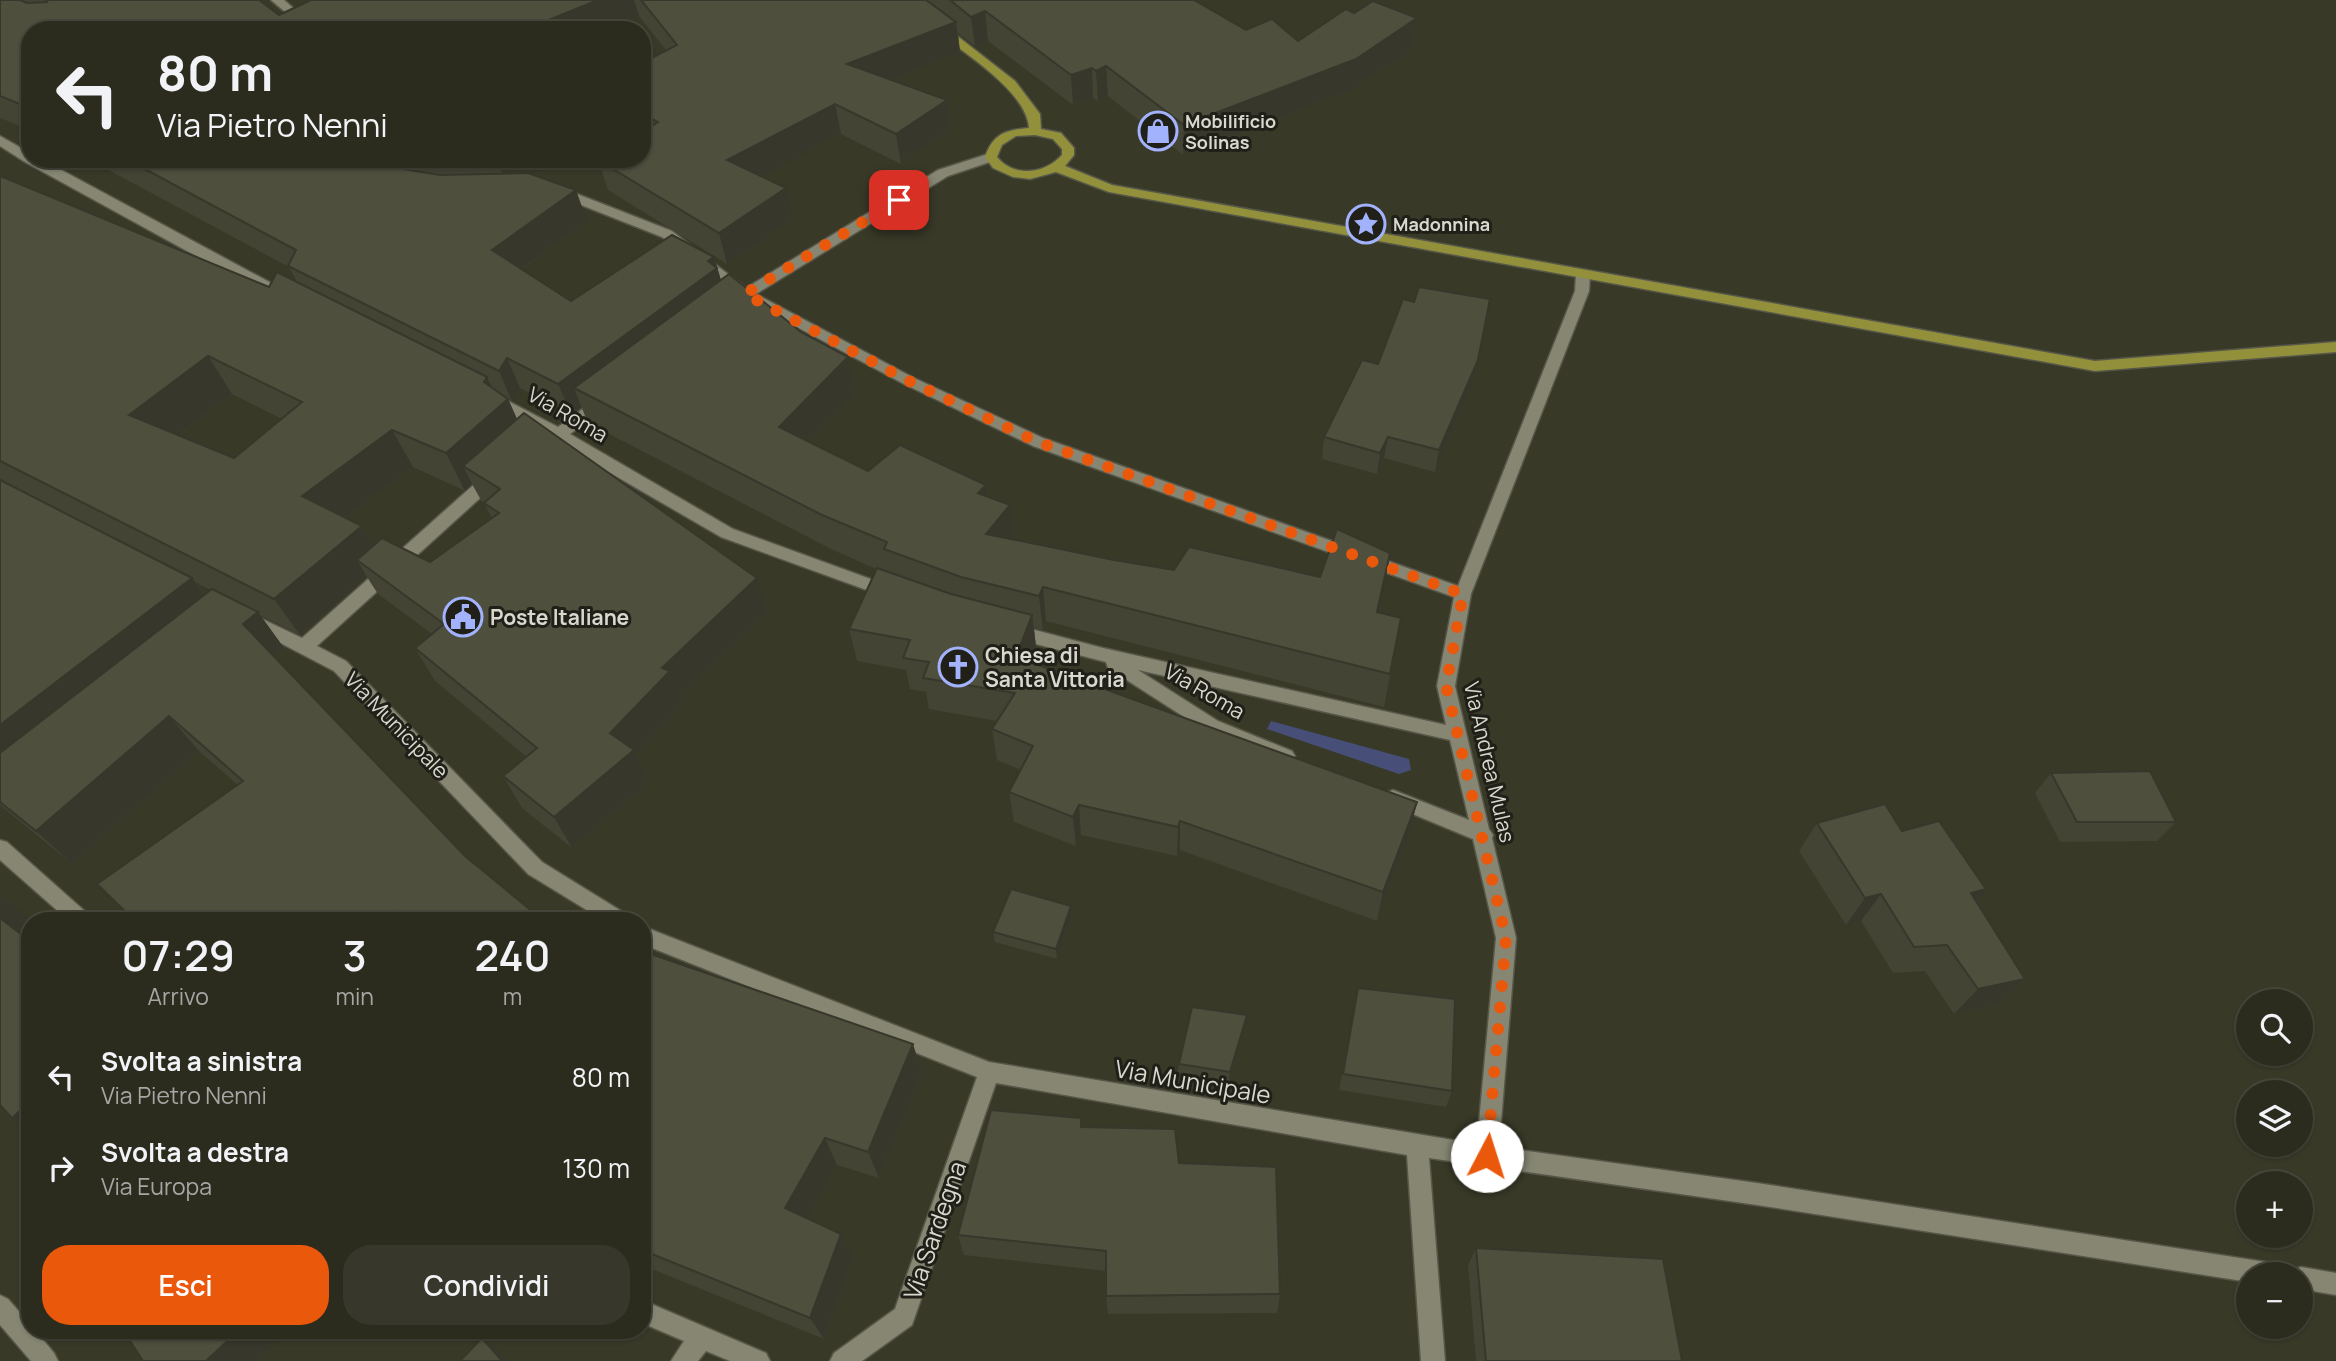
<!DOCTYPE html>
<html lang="it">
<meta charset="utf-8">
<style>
body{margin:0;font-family:Manrope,sans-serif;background:#37372b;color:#f1f3f6;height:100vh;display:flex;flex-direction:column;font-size:26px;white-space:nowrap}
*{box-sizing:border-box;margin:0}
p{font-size:23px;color:#a6a7a4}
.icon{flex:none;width:38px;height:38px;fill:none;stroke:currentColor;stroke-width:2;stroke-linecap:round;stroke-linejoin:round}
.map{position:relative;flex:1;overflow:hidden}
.side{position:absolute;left:21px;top:912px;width:630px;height:427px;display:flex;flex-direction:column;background:#2b2b1e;border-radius:28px;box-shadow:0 2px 5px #0004,0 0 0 2px #47473c}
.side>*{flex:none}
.banner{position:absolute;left:21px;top:21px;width:630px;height:147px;border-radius:28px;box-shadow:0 2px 5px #0004,0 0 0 2px #47473c;background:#2b2b1e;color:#f1f3f6;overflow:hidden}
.controls{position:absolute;left:2236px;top:989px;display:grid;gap:14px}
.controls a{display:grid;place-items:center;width:77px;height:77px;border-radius:50%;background:#2b2b1e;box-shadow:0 2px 5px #0004,0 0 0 2px #47473c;font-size:35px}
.pin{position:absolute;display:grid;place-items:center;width:60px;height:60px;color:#fff;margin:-30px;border-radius:14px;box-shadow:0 4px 10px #0006}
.me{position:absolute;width:77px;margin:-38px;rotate:5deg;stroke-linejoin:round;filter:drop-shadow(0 0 5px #0008)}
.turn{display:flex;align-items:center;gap:24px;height:147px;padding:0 21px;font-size:32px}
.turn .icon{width:91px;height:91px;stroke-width:2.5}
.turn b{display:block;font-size:49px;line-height:60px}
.eta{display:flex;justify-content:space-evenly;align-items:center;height:119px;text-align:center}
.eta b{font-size:42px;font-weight:600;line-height:49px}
.cta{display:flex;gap:14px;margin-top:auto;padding:14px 21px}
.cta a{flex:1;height:80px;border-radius:28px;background:#ea580c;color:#fff;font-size:28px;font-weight:600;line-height:80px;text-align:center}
.cta a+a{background:#37372b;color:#f1f3f6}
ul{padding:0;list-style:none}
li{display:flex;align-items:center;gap:21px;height:91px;padding:0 21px}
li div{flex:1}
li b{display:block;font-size:26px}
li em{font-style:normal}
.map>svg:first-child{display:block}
.green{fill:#474f78}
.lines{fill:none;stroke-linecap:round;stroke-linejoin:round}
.minor-casing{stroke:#575749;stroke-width:3}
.major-casing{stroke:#575749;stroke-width:3}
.minor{fill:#868673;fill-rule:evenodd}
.major{fill:#92903b;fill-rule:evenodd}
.wall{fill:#434434;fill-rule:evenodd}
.shaded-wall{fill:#37372b}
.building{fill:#4e4f3d;stroke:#37372b;stroke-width:2;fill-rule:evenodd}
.route{stroke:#ea580c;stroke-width:12;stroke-dasharray:0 21.6}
.labels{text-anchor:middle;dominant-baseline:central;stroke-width:6;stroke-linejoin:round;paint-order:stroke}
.far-poi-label{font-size:18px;font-weight:bold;fill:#d8d8ce;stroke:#202018;text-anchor:start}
.street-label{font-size:21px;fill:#d8d8ce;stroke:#202018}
.poi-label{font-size:21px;font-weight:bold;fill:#d8d8ce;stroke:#202018;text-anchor:start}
.near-street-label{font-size:24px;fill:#d8d8ce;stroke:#202018}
</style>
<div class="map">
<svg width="2336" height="1361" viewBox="0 0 2336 1361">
<rect width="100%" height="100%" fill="#393928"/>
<!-- green -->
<path class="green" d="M1271,721L1409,759L1411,770L1399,774L1267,729Z"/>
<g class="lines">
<defs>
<g id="minor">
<path d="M271,0H284L313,25L303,27Z"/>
<path d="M0,136L30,153V159H41L297,297L290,301L285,300L187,251L25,162L0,146Z"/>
<path d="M991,153L996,154V160L948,176L756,294L914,378L1043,438L1458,586L1575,291L1576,274L1583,270L1590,274L1589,291L1471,594L1455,686L1489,829L1493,835L1492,838L1516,938L1499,1147L1757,1183L2272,1263L2280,1266L2283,1274H2249V1282L1757,1205L1429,1158L1445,1361H1421L1407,1155L996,1083L912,1325L862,1361H830L834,1353L895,1309L977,1077L642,944V926L989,1062L1477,1144L1496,938L1473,839L1386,803L1384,798L1386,793L1393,790L1469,820L1450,740L1138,670L1218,721L1292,751L1295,756L1292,761L1286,763L1206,731L1108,668L1106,662L1012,638L1006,636L1003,631L1006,626L1012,624L1103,648L1446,725L1437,686L1454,597L1033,446L904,384L746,300L733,302L731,299L736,294L662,237L566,199L556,200L549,196L556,192H572L672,231L746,288L938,170Z"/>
<path d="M491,392L558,427L599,397H609L611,401L609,405L570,434L733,529L898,589L900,593L898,597H886L721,537L486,401L484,397L486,393Z"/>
<path d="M494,470L500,472L502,476L500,480L317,646L346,661L542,862L626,914L629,920H603L528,874L334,671L246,625L244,620L246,615L252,614L302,638L488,472Z"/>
<path d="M0,840L7,842L88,914L91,920H68L0,860Z"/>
<path d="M2301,1267L2336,1273V1295L2301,1289V1274H2291L2293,1270Z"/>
<path d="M0,1295L8,1299L30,1324V1330H35L54,1353L58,1361H31L0,1325Z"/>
<path d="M642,1300L766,1353L770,1361H730L706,1351L698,1361H671L684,1341L642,1323Z"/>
</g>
<path id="major" d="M898,0H911L1015,81L1040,114L1041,129L1061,133L1074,148V155L1065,166L1112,185L2095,361L2336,342V352L2095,371L1109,192L1056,172L1030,179L1013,177L993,168L985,157C993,134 1005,130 1029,128C1026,82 930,34 898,0ZM1035,135L1053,139L1062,149V155C1045,174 1014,178 997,157L1002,145L1016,136Z"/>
</defs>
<!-- minor casing -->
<use href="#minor" class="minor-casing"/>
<!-- major casing -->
<use href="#major" class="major-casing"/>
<!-- minor -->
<use href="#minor" class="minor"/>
<!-- major -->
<use href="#major" class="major"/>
</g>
<!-- wall -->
<g class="wall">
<path d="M0,0H259L279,15L311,0H1194L1246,30L1298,41L1354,13L1417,18L1413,48L1353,89L1183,155L1108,96L1098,101L1093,98L1073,105L988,41L975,46L958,33L960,52L890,79L947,100L950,130L901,164L841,134L761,176L793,219L727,264L608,190L598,160L642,159V63L666,50L639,16L606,30H30V130L0,118Z"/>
<path d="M88,159H506L498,163L502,174L587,221L521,269L571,301L714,257L721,280L801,332L848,357L856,392L808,441L868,471L986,485L988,497L1014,540L1114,560L1174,570L1320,577L1390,553L1379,613L1401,618L1384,707L1046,621L1043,630L1034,628L1036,647L1030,662L1410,832L1377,921L1180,850L1177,856L1081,835L1076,846L1014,822L1009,792L1021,770L997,760L992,729L997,721L929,709L926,692L910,689L906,670L857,661L849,629L876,569L831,549L588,423L581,406L571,414L520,388L512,401L506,398L508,399L517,419L757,578L768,612L680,696L683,704L636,754L649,782L572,848L522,808L503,776L527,757L435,681L415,648L432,634L378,594L367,577L300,635L260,615L284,648L274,657L465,856L538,916L552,920H134L238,785L199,751L72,864L0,805V176L269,287L297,282L289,267ZM232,394L282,419L234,458L179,435ZM413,467L465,491L472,484L481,500L484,503L492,518L430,562L373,545L346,518ZM196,582L201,585L211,590L205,594Z"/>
<path d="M1478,360L1473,382L1435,472L1384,458L1377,474L1322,459L1324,437L1378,364Z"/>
<path d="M2051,773L2176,822L2157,841L2060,842L2035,793Z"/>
<path d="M1817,823L1902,831L1976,901L2025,979L2000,1004L1954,1014L1925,971L1893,973L1861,921L1846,925L1799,851Z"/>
<path d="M1071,906L1072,915L1057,959L995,942L993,932Z"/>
<path d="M642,951L922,1073L879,1178L837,1165L807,1218L853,1258L824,1339L642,1265Z"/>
<path d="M1358,988L1452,1091L1446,1107L1339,1090Z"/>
<path d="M1246,1024L1229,1081L1178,1072L1179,1064Z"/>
<path d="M1081,1118L1082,1127L1179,1163L1280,1294L1277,1313L1108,1314L1106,1296V1271L964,1255L958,1235Z"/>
<path d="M1476,1248L1682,1361H1476L1468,1265Z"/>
</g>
<!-- shaded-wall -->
<g class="shaded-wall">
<path d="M598,0H634L639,16L606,30H524Z"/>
<path d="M985,11L988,41L975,46L971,17Z"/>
<path d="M1417,18L1413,48L1353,89L1183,155L1184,125Z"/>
<path d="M956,22L960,52L853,94L847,64Z"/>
<path d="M1106,66L1108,96L1098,101L1096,71Z"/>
<path d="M1092,68L1093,98L1073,105L1071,75Z"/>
<path d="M947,100L950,130L901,164L896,134Z"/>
<path d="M835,104L841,134L734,191L727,160Z"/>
<path d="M462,159H506L498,163Z"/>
<path d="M786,188L793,219L727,264L719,233Z"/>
<path d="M576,190L587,221L505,280L492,250Z"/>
<path d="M714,257L726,298L574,388L581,406L571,414L558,384Z"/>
<path d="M208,356L232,394L156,452L129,415Z"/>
<path d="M848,357L856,392L788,462L779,427Z"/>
<path d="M507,358L520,388L512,401L499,371Z"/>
<path d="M1478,360L1473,382L1435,472L1439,450Z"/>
<path d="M487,377L500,406L508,399L525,437L463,466L472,484L465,491L446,453Z"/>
<path d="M392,430L413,467L326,533L302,496Z"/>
<path d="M1388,437L1384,458L1377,474L1380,453Z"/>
<path d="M986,485L991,520L978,493Z"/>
<path d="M1010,505L1014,539L986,534Z"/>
<path d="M362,526L384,563L357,560L367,577L300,635L274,599Z"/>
<path d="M1390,553L1384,587L1372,646L1377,612Z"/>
<path d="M192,578L220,614L0,788V725Z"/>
<path d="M757,578L768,612L680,696L683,704L636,754L649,782L572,848L554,817L610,733L662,668Z"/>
<path d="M1043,587L1046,621L1043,630L1039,596Z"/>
<path d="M258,612L284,648L270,660L243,624Z"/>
<path d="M1032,615L1036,647L1020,688L1016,657Z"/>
<path d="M169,716L199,751L72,864L36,831Z"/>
<path d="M1417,802L1410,832L1377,921L1383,892Z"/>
<path d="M1079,805L1081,835L1076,846L1073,817Z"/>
<path d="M1180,821V850L1177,856L1178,827Z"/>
<path d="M1986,889L1964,916L1971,893Z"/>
<path d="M0,894L32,920H30V924L18,933L0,919Z"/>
<path d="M1881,894L1861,921L1846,925L1865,898Z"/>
<path d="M1071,906L1072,915L1057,959L1056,949Z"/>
<path d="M395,911L403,920H384Z"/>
<path d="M2025,979L2000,1004L1954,1014L1978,989Z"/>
<path d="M1247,1015L1246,1024L1229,1081L1230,1072Z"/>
<path d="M913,1044L922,1073L879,1178L868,1152Z"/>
<path d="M30,1102V1130L12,1118Z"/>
<path d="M825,1138L837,1165L799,1233L785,1208Z"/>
<path d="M841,1234L853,1258L824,1339L810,1318Z"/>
<path d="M239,1330H289L256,1361H206Z"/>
<path d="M482,1338L505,1356L509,1361H502Z"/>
</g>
<!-- building -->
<g class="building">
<path d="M0,0H20L27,3L47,2L46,0H259L279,15L311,0H598L524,30H30V108L0,96Z"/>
<path d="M641,0H926L956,22L847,64L947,100L896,134L835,104L727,160L786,188L719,233L598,160L642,159V132L658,122L642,114V63L677,45Z"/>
<path d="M950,0H1194L1246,30L1272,19L1298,41L1346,9L1354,13L1373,1L1417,18L1356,59L1184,125L1106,66L1096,71L1092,68L1071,75L985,11L971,17Z"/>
<path d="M126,159H365L373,164L440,175L528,173L576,190L492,250L571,301L672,235L714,257L708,261L717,268L558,384L507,358L499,371L288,266L296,250Z"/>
<path d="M423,159H489L498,162H440Z"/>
<path d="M0,176L269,287L277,272L487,377L484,382L508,399L446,453L392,430L302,496L362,526L274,599L0,461ZM208,356L302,402L234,458L129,415Z"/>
<path d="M729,274L801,332L848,357L779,427L868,471L900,445L986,485L978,493L1010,505L986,534L1114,560L1174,570L1189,547L1320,577L1337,529L1390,553L1377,612L1401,618L1390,674L1043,587L1039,596L961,577L884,549L887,542L822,515L574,388Z"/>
<path d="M1419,287L1490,299L1478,360L1439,450L1388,437L1380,453L1324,437L1362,360L1378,364L1403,299L1414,302Z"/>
<path d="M524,413L757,578L662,668L670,671L610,733L634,750L554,817L503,776L537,748L415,648L444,624L357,560L382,538L430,562L499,513L484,503L500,489L463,466Z"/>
<path d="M0,480L192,578L0,725Z"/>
<path d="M877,568L951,594L1032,615L1016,657L1417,802L1383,892L1180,821L1178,827L1079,805L1073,817L1009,792L1033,746L992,729L1015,693L923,678L929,662L903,658L910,640L849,629Z"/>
<path d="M212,589L258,612L243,624L465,856L538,916L552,920H406L395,911L384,920H134L97,884L243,781L169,716L36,831L0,802V753Z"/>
<path d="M2150,771L2176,822H2077L2051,773Z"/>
<path d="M1885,804L1902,831L1939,821L1986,889L1971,893L2025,979L1978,989L1947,945L1914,947L1881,894L1865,898L1817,823Z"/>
<path d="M1011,889L1071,906L1056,949L993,932Z"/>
<path d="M0,918L30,941V1102L12,1118L0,1105Z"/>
<path d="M642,951L913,1044L868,1152L825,1138L785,1208L841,1234L810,1318L642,1250Z"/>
<path d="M1358,988L1455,999L1452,1091L1343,1074Z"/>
<path d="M1192,1007L1247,1015L1230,1072L1179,1064Z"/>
<path d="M991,1110L1081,1118V1127L1175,1129L1179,1163L1276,1167L1280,1294L1106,1296V1251L958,1235Z"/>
<path d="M1476,1248L1663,1259L1682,1361H1486Z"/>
<path d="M123,1330H239L206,1361H143Z"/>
<path d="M482,1338L502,1361H460Z"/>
</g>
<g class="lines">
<!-- route -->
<path class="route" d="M899,200L745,294L909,381L1038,442L1463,594L1446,686L1506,938L1487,1156"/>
</g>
<!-- icons -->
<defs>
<symbol id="shop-ring" viewBox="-11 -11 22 22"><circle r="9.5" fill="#202018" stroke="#a3b2fd" stroke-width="1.5"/><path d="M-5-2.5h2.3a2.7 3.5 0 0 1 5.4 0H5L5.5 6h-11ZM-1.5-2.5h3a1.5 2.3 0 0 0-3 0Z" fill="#a3b2fd"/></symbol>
<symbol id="sight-ring" viewBox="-11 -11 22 22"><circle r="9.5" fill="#202018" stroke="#a3b2fd" stroke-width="1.5"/><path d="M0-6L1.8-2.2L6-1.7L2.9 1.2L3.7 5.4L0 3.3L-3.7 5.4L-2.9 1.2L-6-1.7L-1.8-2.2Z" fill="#a3b2fd"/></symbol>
<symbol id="civic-ring" viewBox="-11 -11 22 22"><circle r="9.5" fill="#202018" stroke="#a3b2fd" stroke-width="1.5"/><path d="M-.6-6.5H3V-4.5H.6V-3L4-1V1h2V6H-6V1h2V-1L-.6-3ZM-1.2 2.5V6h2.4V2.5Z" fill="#a3b2fd"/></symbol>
<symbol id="church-ring" viewBox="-11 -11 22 22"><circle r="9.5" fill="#202018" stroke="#a3b2fd" stroke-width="1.5"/><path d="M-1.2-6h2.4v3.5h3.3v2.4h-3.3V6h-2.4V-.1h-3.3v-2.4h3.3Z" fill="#a3b2fd"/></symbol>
</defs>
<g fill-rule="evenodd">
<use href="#shop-ring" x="1136" y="109" width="44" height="44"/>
<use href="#sight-ring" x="1344" y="202" width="44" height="44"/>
<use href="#civic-ring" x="441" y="595" width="44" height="44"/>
<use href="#church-ring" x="936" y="645" width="44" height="44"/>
</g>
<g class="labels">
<!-- far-poi labels -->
<g class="far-poi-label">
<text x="1185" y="121">Mobilificio<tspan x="1185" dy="21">Solinas</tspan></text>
<text x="1393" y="224">Madonnina</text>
</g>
<!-- street labels -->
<g class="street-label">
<text transform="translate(568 414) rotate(30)">Via Roma</text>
<text transform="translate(1205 691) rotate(30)">Via Roma</text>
<text transform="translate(397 725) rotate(46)">Via Municipale</text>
<text transform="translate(1490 762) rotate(77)">Via Andrea Mulas</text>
</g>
<!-- poi labels -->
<g class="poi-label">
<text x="490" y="617">Poste Italiane</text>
<text x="985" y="655">Chiesa di<tspan x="985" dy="24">Santa Vittoria</tspan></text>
</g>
<!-- near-street labels -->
<g class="near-street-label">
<text transform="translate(1193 1081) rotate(10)">Via Municipale</text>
<text transform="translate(934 1230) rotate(-71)">Via Sardegna</text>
</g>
</g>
</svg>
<div class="controls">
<a><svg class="icon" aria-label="search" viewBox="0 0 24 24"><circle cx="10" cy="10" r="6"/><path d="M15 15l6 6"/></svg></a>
<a><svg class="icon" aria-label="layers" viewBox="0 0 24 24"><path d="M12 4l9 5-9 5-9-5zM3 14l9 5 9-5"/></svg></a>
<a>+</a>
<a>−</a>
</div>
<div class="pin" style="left:899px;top:200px;background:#d93025"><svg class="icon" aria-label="arrive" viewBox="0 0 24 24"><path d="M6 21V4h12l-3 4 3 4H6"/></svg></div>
<svg class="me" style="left:1487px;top:1156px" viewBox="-20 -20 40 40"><circle r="19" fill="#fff"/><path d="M0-13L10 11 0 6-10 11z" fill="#ea580c"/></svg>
<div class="banner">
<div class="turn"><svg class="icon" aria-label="left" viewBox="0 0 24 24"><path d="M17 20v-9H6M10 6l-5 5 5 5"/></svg><div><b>80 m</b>Via Pietro Nenni</div></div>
</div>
<section class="side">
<div class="eta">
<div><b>07:29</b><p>Arrivo</p></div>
<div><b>3</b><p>min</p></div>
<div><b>240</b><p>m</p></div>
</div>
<ul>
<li><svg class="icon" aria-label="left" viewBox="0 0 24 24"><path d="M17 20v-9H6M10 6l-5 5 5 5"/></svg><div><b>Svolta a sinistra</b><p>Via Pietro Nenni</p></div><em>80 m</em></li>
<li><svg class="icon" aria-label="right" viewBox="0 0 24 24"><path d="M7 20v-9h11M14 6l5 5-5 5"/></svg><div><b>Svolta a destra</b><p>Via Europa</p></div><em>130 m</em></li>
</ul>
<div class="cta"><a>Esci</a><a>Condividi</a></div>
</section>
</div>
